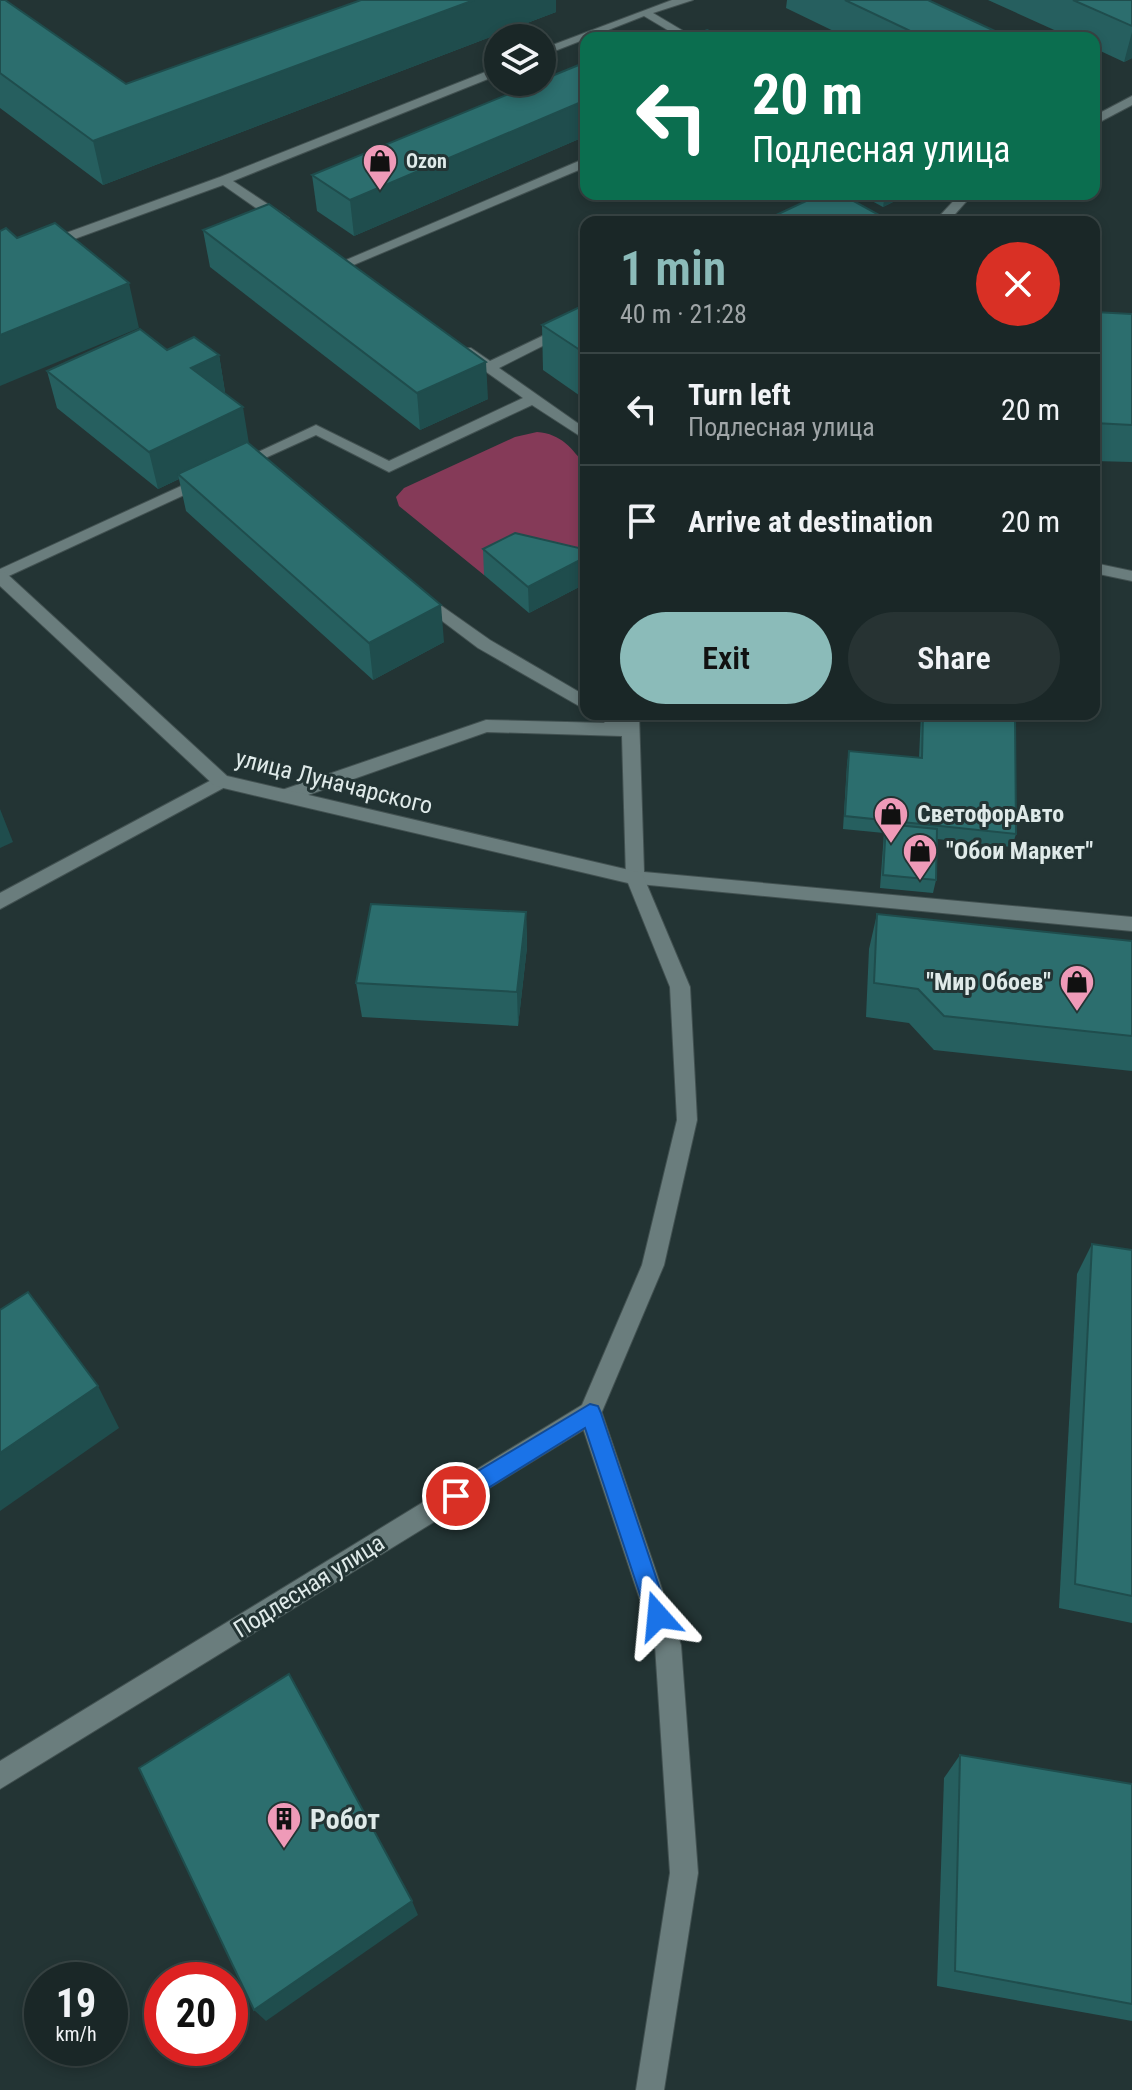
<!DOCTYPE html>
<meta charset="utf-8">
<style>
body{margin:0;font-family:"Roboto Condensed",sans-serif;background:#273333;color:#f1f3f6;height:100vh;display:flex;flex-direction:column;font-size:30px;white-space:nowrap}
*{box-sizing:border-box;margin:0}
p{font-size:26px;color:#9fa5a7}
.icon{flex:none;width:44px;height:44px;fill:none;stroke:currentColor;stroke-width:2;stroke-linecap:round;stroke-linejoin:round}
.map{position:relative;flex:1;overflow:hidden}
.drawer{position:absolute;left:580px;top:216px;width:520px;height:504px;display:flex;flex-direction:column;background:#1a2727;border-radius:16px;box-shadow:0 4px 12px #0003,0 0 0 2px #384444}
.drawer>*{flex:none}
.hud{position:absolute;left:580px;top:32px;width:520px;height:168px;border-radius:16px;box-shadow:0 4px 12px #0003,0 0 0 2px #384444;background:#0b6e4f;color:#fff;overflow:hidden}
.buttons{position:absolute;left:484px;top:24px;display:grid;gap:16px}
.buttons a{display:grid;place-items:center;width:72px;height:72px;border-radius:50%;background:#1a2727;box-shadow:0 4px 12px #0003,0 0 0 2px #384444;font-size:40px}
.speed{position:absolute;left:24px;top:1962px;display:flex;gap:16px;font-size:40px;font-weight:700;text-align:center}
.speed>*{display:grid;place-content:center;width:104px;height:104px;border-radius:50%;background:#1a2727;box-shadow:0 4px 12px #0003,0 0 0 2px #384444;line-height:1}
.speed small{font-size:20px;font-weight:400}
.speed .limit{border:12px solid #d22;background:#fff;color:#111}
.pin{position:absolute;display:grid;place-items:center;width:68px;height:68px;color:#fff;margin:-34px;border:4px solid #fff;border-radius:50%;box-shadow:0 2px 8px #0007}
.me{position:absolute;width:88px;margin:-44px;rotate:342deg;stroke-linejoin:round;filter:drop-shadow(0 0 6px #0008)}
.turn{display:flex;align-items:center;gap:28px;height:168px;padding:0 40px;font-size:36px}
.turn .icon{width:104px;height:104px;stroke-width:2.5}
.turn b{display:block;font-size:56px;line-height:68px}
.round{display:grid;place-items:center;flex:none;width:84px;height:84px;border-radius:42px;background:#273333}
.summary{display:flex;align-items:center;justify-content:space-between;height:136px;padding:0 40px}
h1{font-size:48px;font-weight:600;line-height:60px;color:#8bbbb9}
.cta{display:flex;gap:16px;margin-top:auto;padding:16px 40px}
.cta a{flex:1;height:92px;border-radius:48px;background:#8bbbb9;color:#111;font-size:32px;font-weight:600;line-height:92px;text-align:center}
.cta a+a{background:#273333;color:#f1f3f6}
ul{padding:0;list-style:none}
li{display:flex;align-items:center;gap:24px;height:112px;padding:0 40px;border-top:2px solid #384444}
li div{flex:1}
li b{display:block;font-size:30px}
li em{font-style:normal}
.map>svg:first-child{display:block}
.green{fill:#853a58}
.lines{fill:none;stroke-linecap:round;stroke-linejoin:round}
.lane-casing{stroke:#425151;stroke-width:2}
.street-casing{stroke:#425151;stroke-width:2}
.secondary-casing{stroke:#425151;stroke-width:2}
.lane{fill:#6a7d7d;fill-rule:evenodd}
.street{fill:#6a7d7d;fill-rule:evenodd}
.secondary{fill:#6a7d7d;fill-rule:evenodd}
.wall{fill:#265f5f}
.shaded-wall{fill:#1f4d4d}
.building{fill:#2c6e6e;stroke:#1f4d4d;stroke-width:2}
.route{fill:#1a73e8;stroke:#114b97;stroke-width:2}
.labels{text-anchor:middle;dominant-baseline:central;stroke-width:6;stroke-linejoin:round;paint-order:stroke}
.far-poi-label{font-size:20px;font-weight:bold;fill:#dfeae9;stroke:#233434;text-anchor:start}
.street-label{font-size:24px;fill:#dfeae9;stroke:#233434}
.poi-label{font-size:24px;font-weight:bold;fill:#dfeae9;stroke:#233434;text-anchor:start}
.near-poi-label{font-size:28px;font-weight:bold;fill:#dfeae9;stroke:#233434;text-anchor:start}
</style>
<div class="map">
<svg width="1132" height="2090" viewBox="0 0 1132 2090">
<rect width="100%" height="100%" fill="#233434"/>
<!-- green -->
<path class="green" d="M537,432C562,434 571,448 586,466V570L579,574L516,559L484,575L399,506L396,497L404,488L515,437Z"/>
<g class="lines">
<defs>
<g id="lane">
<path d="M672,0H693L653,13L695,38H681L644,16L542,56V49Z"/>
<path d="M498,67V75L233,181L289,218V224H279L223,185L0,266V257L220,177Z"/>
<path d="M1132,96V105L1094,125V116Z"/>
<path d="M586,158V167L351,266L339,263Z"/>
<path d="M960,194H973L948,222H934Z"/>
<path d="M586,315V324L499,368L586,429V440L532,405L389,472L316,435L241,469H231L228,466L316,425L389,461L523,398L461,354V348H471L490,361Z"/>
<path d="M203,476L208,478V484L0,580V569Z"/>
<path d="M1094,563L1132,571V581L1094,573Z"/>
<path d="M419,590L490,640L586,696V710L478,648L413,599L411,595Z"/>
<path d="M593,714H616L621,717V714H639L644,872L1132,917V931L628,883L626,878L622,736L487,732L291,801L285,802L276,796L279,791L486,720L605,723Z"/>
<path d="M590,1402L598,1405L602,1413L681,1645L698,1873L664,2090H636L670,1873L655,1645L578,1413L582,1405Z"/>
</g>
<path id="street" d="M221,775L230,781L227,786L0,909V893Z"/>
<path id="secondary" d="M0,572L6,573L227,776L642,873L690,987L697,1120L664,1265L598,1421L0,1789V1761L582,1405L642,1265L677,1120L670,987L628,883L215,786L0,586Z"/>
</defs>
<!-- lane casing -->
<use href="#lane" class="lane-casing"/>
<!-- street casing -->
<use href="#street" class="street-casing"/>
<!-- secondary casing -->
<use href="#secondary" class="secondary-casing"/>
<!-- lane -->
<use href="#lane" class="lane"/>
<!-- street -->
<use href="#street" class="street"/>
<!-- secondary -->
<use href="#secondary" class="secondary"/>
</g>
<!-- wall -->
<g class="wall">
<path d="M0,0L126,84L361,0H556V12L103,185L0,108Z"/>
<path d="M787,0H928L1010,38H848L786,8Z"/>
<path d="M988,0H1132V58L1124,62L1094,48V38H1072Z"/>
<path d="M586,62V136L354,236L317,211L312,175Z"/>
<path d="M859,194H909L883,207Z"/>
<path d="M203,230L488,399L420,430L210,267Z"/>
<path d="M586,304V400L543,370L542,325Z"/>
<path d="M1094,312L1132,314V462L1094,461Z"/>
<path d="M167,350L219,355L225,392L224,393L249,444L444,642L373,680L186,511L179,479L158,489L57,408L47,371Z"/>
<path d="M483,549L584,558L583,585L529,613L484,575Z"/>
<path d="M921,714H1015L1016,834L1012,847L937,839L936,880L933,893L880,888L884,833L843,829L847,764L849,751L919,758Z"/>
<path d="M526,912L527,947L518,1026L362,1017L356,983Z"/>
<path d="M877,914L1132,941V1071L934,1050L909,1023L866,1017L869,949Z"/>
<path d="M1092,1244L1132,1250V1623L1059,1608L1077,1274Z"/>
<path d="M960,1755L1132,1784V2021L937,1986L944,1778Z"/>
</g>
<!-- shaded-wall -->
<g class="shaded-wall">
<path d="M474,0H556V12L103,185L93,141Z"/>
<path d="M1132,32V58L1124,62Z"/>
<path d="M586,100V136L354,236L350,200Z"/>
<path d="M885,194H909L883,207Z"/>
<path d="M129,283L139,328L0,386V335Z"/>
<path d="M219,355L225,392L198,405L191,368Z"/>
<path d="M486,362L488,399L420,430L417,393Z"/>
<path d="M243,407L249,444L178,474L179,479L158,489L149,452Z"/>
<path d="M584,558L583,585L529,613L528,587Z"/>
<path d="M441,605L444,642L373,680L369,643Z"/>
<path d="M0,809L13,842L0,848Z"/>
<path d="M526,912L527,947L518,1026L517,992Z"/>
<path d="M98,1386L119,1428L0,1511V1453Z"/>
<path d="M412,1901L418,1915L266,2021L254,2010Z"/>
</g>
<!-- building -->
<g class="building">
<path d="M0,0H5L126,84L361,0H474L93,141L0,73Z"/>
<path d="M845,0H928L1010,38H925Z"/>
<path d="M1073,0H1132V26Z"/>
<path d="M707,30L723,38H687Z"/>
<path d="M586,62V100L350,200L312,175L538,82H542V80Z"/>
<path d="M821,194H841L890,221L761,222Z"/>
<path d="M269,204L486,362L417,393L203,230Z"/>
<path d="M55,223L129,283L0,335V231L6,228L17,238Z"/>
<path d="M586,304V354L542,325Z"/>
<path d="M1094,312L1132,314V425L1094,423Z"/>
<path d="M140,329L167,350L194,337L219,355L191,368L243,407L149,452L47,371Z"/>
<path d="M247,442L441,605L369,643L178,474Z"/>
<path d="M515,533L579,548L584,558L528,587L483,549Z"/>
<path d="M923,714H1015L1016,834L845,816L849,751L922,758Z"/>
<path d="M886,824L937,829L936,880L883,875Z"/>
<path d="M371,904L526,912L517,992L356,983Z"/>
<path d="M877,914L1132,941V1036L944,1016L918,989L874,983Z"/>
<path d="M1092,1244L1132,1250V1596L1075,1584Z"/>
<path d="M28,1292L98,1386L0,1453V1310Z"/>
<path d="M289,1674L412,1901L254,2010L139,1768Z"/>
<path d="M960,1755L1132,1784V2004L955,1971Z"/>
</g>
<!-- route -->
<path class="route" d="M590,1404L598,1406L601,1413L669,1616L666,1624L658,1627L650,1624L647,1616L585,1428L464,1503L456,1506L448,1503L445,1496L448,1489Z"/>
<!-- icons -->
<defs>
<symbol id="shop-pin" viewBox="-11 -11 22 30"><path d="M0 17L-7.5 6A9.5 9.5 0 1 1 7.5 6Z" fill="#ef9ab8" stroke="#233434"/><path d="M-5-2.5h2.3a2.7 3.5 0 0 1 5.4 0H5L5.5 6h-11ZM-1.5-2.5h3a1.5 2.3 0 0 0-3 0Z" fill="#111"/></symbol>
<symbol id="building-pin" viewBox="-11 -11 22 30"><path d="M0 17L-7.5 6A9.5 9.5 0 1 1 7.5 6Z" fill="#ef9ab8" stroke="#233434"/><path d="M-4-6H4V6H1V3H-1V6H-4ZM-2.5-4.3h1.7v1.8h-1.7ZM.8-4.3h1.7v1.8H.8ZM-2.5-1h1.7V.8h-1.7ZM.8-1h1.7V.8H.8Z" fill="#111"/></symbol>
</defs>
<g fill-rule="evenodd">
<use href="#shop-pin" x="360" y="141" width="40" height="54"/>
<use href="#shop-pin" x="871" y="794" width="40" height="54"/>
<use href="#shop-pin" x="900" y="831" width="40" height="54"/>
<use href="#shop-pin" x="1057" y="962" width="40" height="54"/>
<use href="#building-pin" x="264" y="1799" width="40" height="54"/>
</g>
<g class="labels">
<!-- far-poi labels -->
<g class="far-poi-label">
<text x="406" y="161">Ozon</text>
</g>
<!-- street labels -->
<g class="street-label">
<text transform="translate(334 782) rotate(14)">улица Луначарского</text>
<text transform="translate(309 1586) rotate(-32)">Подлесная улица</text>
</g>
<!-- poi labels -->
<g class="poi-label">
<text x="917" y="814">СветофорАвто</text>
<text x="946" y="851">"Обои Маркет"</text>
<text x="1051" y="982" text-anchor="end">"Мир Обоев"</text>
</g>
<!-- near-poi labels -->
<g class="near-poi-label">
<text x="310" y="1819">Робот</text>
</g>
</g>
</svg>
<div class="buttons">
<a><svg class="icon" aria-label="layers" viewBox="0 0 24 24"><path d="M12 4l9 5-9 5-9-5zM3 14l9 5 9-5"/></svg></a>
</div>
<div class="speed"><div>19<small>km/h</small></div><div class="limit">20</div></div>
<div class="pin" style="left:456px;top:1496px;background:#d93025"><svg class="icon" aria-label="arrive" viewBox="0 0 24 24"><path d="M6 21V4h12l-3 4 3 4H6"/></svg></div>
<svg class="me" style="left:658px;top:1616px" viewBox="-20 -20 40 40"><path d="M0-17L14 15 0 8-14 15z" fill="#1a73e8" stroke="#fff" stroke-width="4"/></svg>
<div class="hud">
<div class="turn"><svg class="icon" aria-label="left" viewBox="0 0 24 24"><path d="M17 20v-9H6M10 6l-5 5 5 5"/></svg><div><b>20 m</b>Подлесная улица</div></div>
</div>
<section class="drawer">
<div class="summary"><div><h1>1 min</h1><p>40 m · 21:28</p></div><a class="round" style="background:#d93025;color:#fff"><svg class="icon" aria-label="close" viewBox="0 0 24 24"><path d="M6 6l12 12M18 6L6 18"/></svg></a></div>
<ul>
<li><svg class="icon" aria-label="left" viewBox="0 0 24 24"><path d="M17 20v-9H6M10 6l-5 5 5 5"/></svg><div><b>Turn left</b><p>Подлесная улица</p></div><em>20 m</em></li>
<li><svg class="icon" aria-label="arrive" viewBox="0 0 24 24"><path d="M6 21V4h12l-3 4 3 4H6"/></svg><div><b>Arrive at destination</b></div><em>20 m</em></li>
</ul>
<div class="cta"><a>Exit</a><a>Share</a></div>
</section>
</div>
